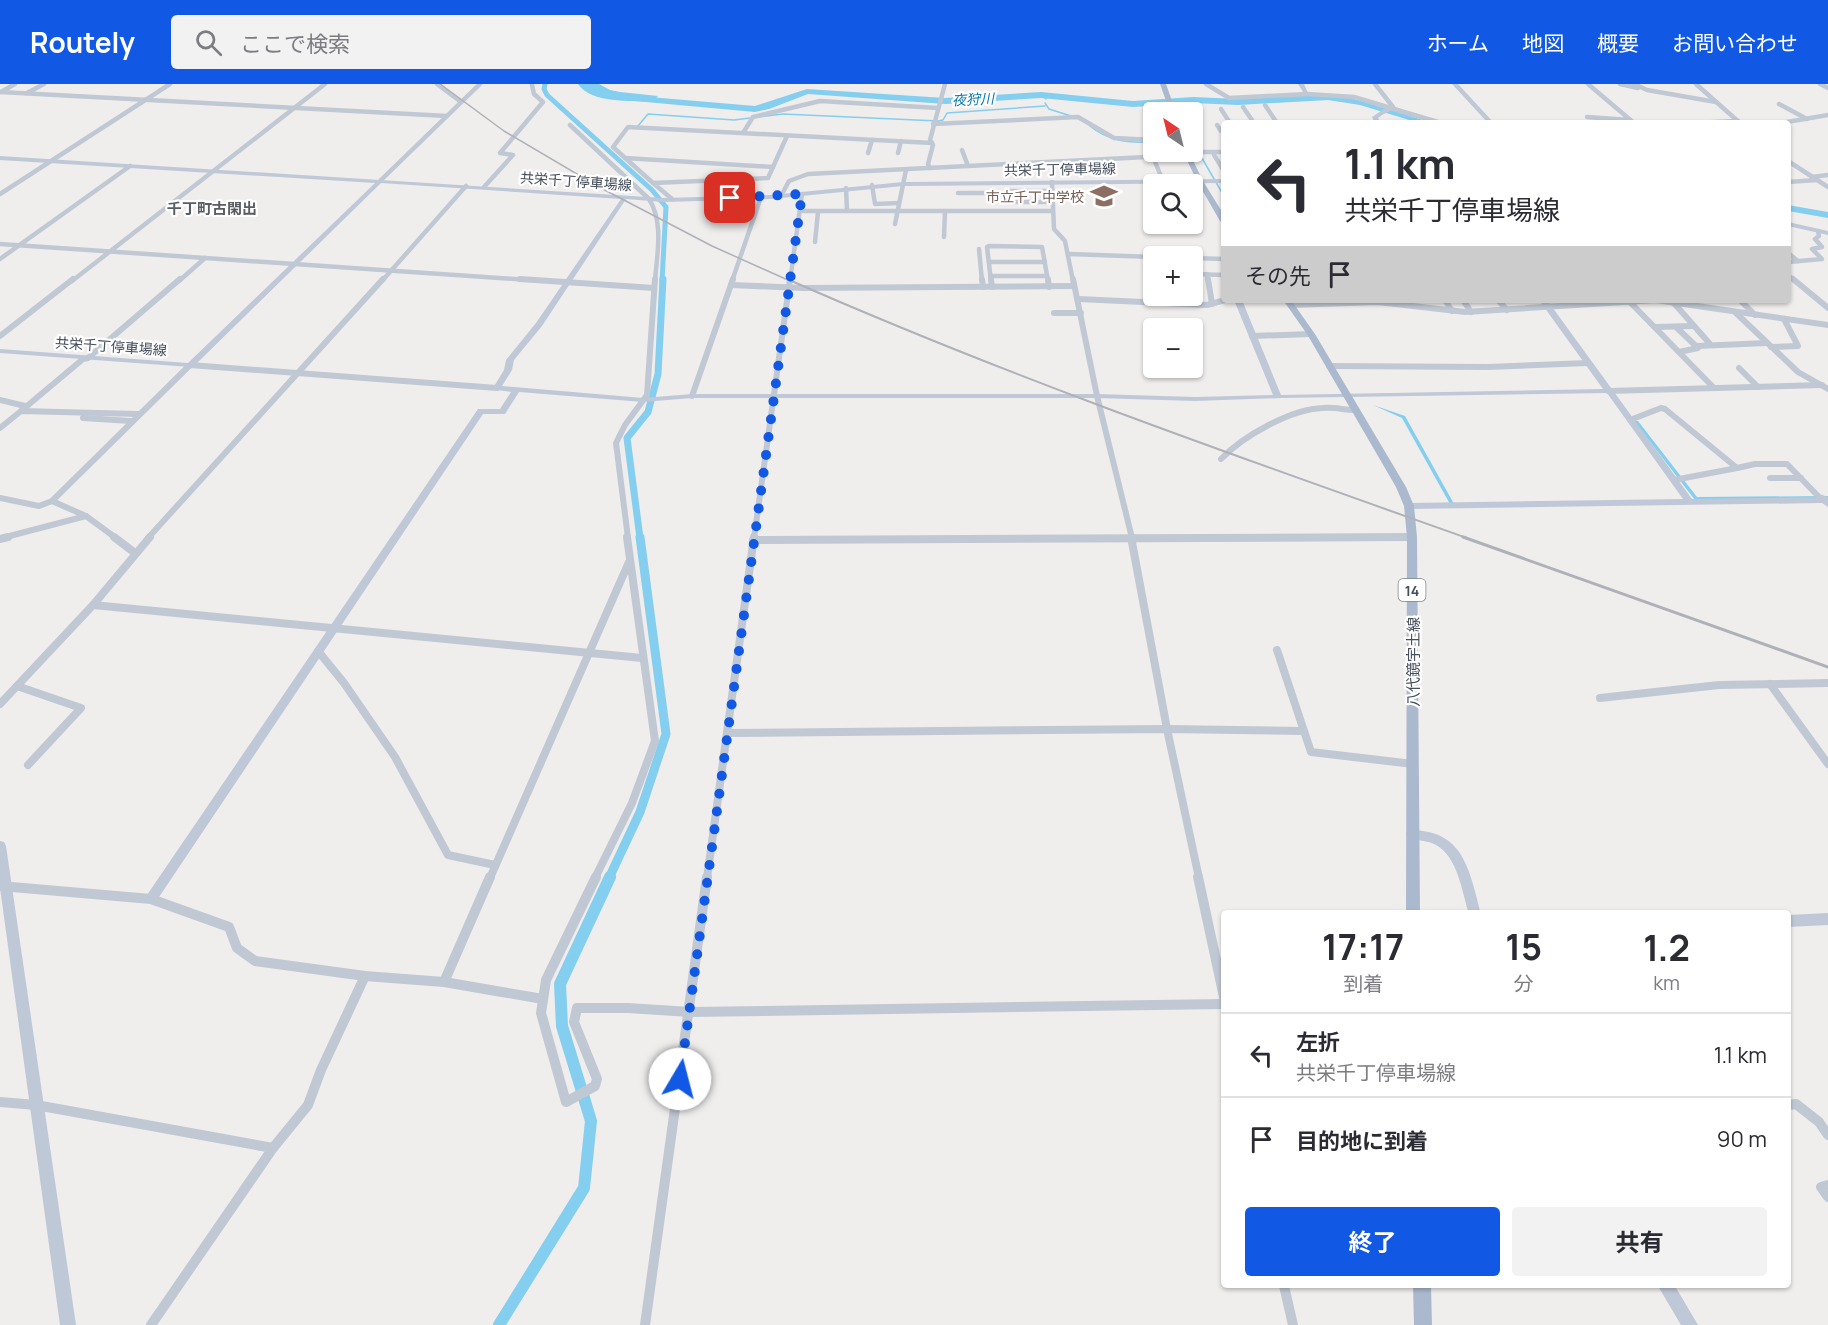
<!DOCTYPE html>
<html lang="ja">
<meta charset="utf-8">
<style>
body{margin:0;font-family:Manrope,"Noto Sans JP",sans-serif;background:#f2f2f3;color:#2b2b33;height:100vh;display:flex;flex-direction:column;font-size:22px;white-space:nowrap}
*{box-sizing:border-box;margin:0}
p{font-size:20px;color:#7c7c81}
.icon{flex:none;width:33px;height:33px;fill:none;stroke:currentColor;stroke-width:2;stroke-linecap:round;stroke-linejoin:round}
.map{position:relative;flex:1;overflow:hidden}
.panel{position:absolute;left:1221px;top:826px;width:570px;height:378px;display:flex;flex-direction:column;background:#fff;border-radius:6px;box-shadow:0 2px 4px #0004}
.panel>*{flex:none}
.top-card{position:absolute;left:1221px;top:36px;width:570px;height:183px;border-radius:6px;box-shadow:0 2px 4px #0004;background:#fff;color:#2b2b33;overflow:hidden}
.needle{width:39px;rotate:325deg}
.tools{position:absolute;left:1143px;top:18px;display:grid;gap:12px}
.tools a{display:grid;place-items:center;width:60px;height:60px;border-radius:6px;background:#fff;box-shadow:0 2px 4px #0004;font-size:30px}
.pin{position:absolute;display:grid;place-items:center;width:51px;height:51px;color:#fff;margin:-26px;border-radius:12px;box-shadow:0 3px 9px #0006}
.me{position:absolute;width:66px;margin:-33px;rotate:8deg;stroke-linejoin:round;filter:drop-shadow(0 0 4px #0008)}
.turn{display:flex;align-items:center;gap:21px;height:126px;padding:0 24px;font-size:27px}
.turn .icon{width:78px;height:78px;stroke-width:2.5}
.turn b{display:block;font-size:42px;line-height:51px}
.then{display:flex;align-items:center;height:57px;padding:0 24px;background:#0003;gap:12px;font-size:22px}
.eta{display:flex;justify-content:space-evenly;align-items:center;height:102px;text-align:center}
.eta b{font-size:36px;font-weight:700;line-height:42px}
.cta{display:flex;gap:12px;margin-top:auto;padding:12px 24px}
.cta a{flex:1;height:69px;border-radius:6px;background:#1159e5;color:#fff;font-size:24px;font-weight:700;line-height:69px;text-align:center}
.cta a+a{background:#f2f2f3;color:#2b2b33}
ul{padding:0;list-style:none}
li{display:flex;align-items:center;gap:18px;height:84px;padding:0 24px;border-top:2px solid #e1e1e2}
li div{flex:1}
li b{display:block;font-size:22px}
li em{font-style:normal}
header{display:flex;align-items:center;gap:36px;box-sizing:border-box;height:84px;padding:0 30px;background:#1159e5;color:#fff}
header strong{font-size:28px}
nav{display:flex;gap:33px;margin-inline-start:auto;font-size:21px}
.search{width:420px;height:54px;background:#f2f2f3;display:flex;align-items:center;gap:15px;box-sizing:border-box;padding:0 21px;border-radius:6px;color:#7c7c81;font-size:22px}
.map>svg:first-child{display:block}
.water{fill:#84ceef}
.lines{fill:none;stroke-linecap:round;stroke-linejoin:round}
.stream{stroke:#84ceef;stroke-width:1.5}
.canal-far3{stroke:#84ceef;stroke-width:5}
.canal-far2{stroke:#84ceef;stroke-width:7}
.canal-far1{stroke:#84ceef;stroke-width:9}
.canal{stroke:#84ceef;stroke-width:12}
.river{fill:#84ceef;fill-rule:evenodd}
.street-far3{stroke:#c0c8d3;stroke-width:4.5}
.street-far2{stroke:#c0c8d3;stroke-width:6}
.street-far1{stroke:#c0c8d3;stroke-width:8}
.street{stroke:#c0c8d3;stroke-width:10}
.secondary{fill:#bfc8d7;fill-rule:evenodd}
.primary{fill:#abb9ce;fill-rule:evenodd}
.rail-far2{stroke:#afb1b8;stroke-width:1.5}
.rail-far1{stroke:#afb1b8;stroke-width:2}
.rail{stroke:#afb1b8;stroke-width:3}
.route{stroke:#1159e5;stroke-width:10;stroke-dasharray:0 18}
.labels{text-anchor:middle;dominant-baseline:central;stroke-width:4.5;stroke-linejoin:round;paint-order:stroke}
.far-water-label{font-size:14px;font-style:italic;fill:#0679ac;stroke:#fff}
.far-street-label{font-size:14px;fill:#454e5b;stroke:#fff}
.far-education-label{font-size:14px;fill:#785e54;stroke:#fff;text-anchor:end}
.shield{fill:#fff;stroke:#7d838c;stroke-width:1.5}
.shield-label{font-size:14px;font-weight:bold;fill:#454e5b}
.far-quarter-label{font-size:15px;font-weight:bold;fill:#595d62;stroke:#fff}
.street-label{font-size:15px;fill:#454e5b;stroke:#fff}
</style>
<header>
<strong>Routely</strong>
<div class="search"><svg class="icon" aria-label="search" viewBox="0 0 24 24"><circle cx="10" cy="10" r="6"/><path d="M15 15l6 6"/></svg>ここで検索</div>
<nav><a>ホーム</a><a>地図</a><a>概要</a><a>お問い合わせ</a></nav>
</header>
<div class="map">
<svg width="1828" height="1241" viewBox="0 0 1828 1241">
<rect width="100%" height="100%" fill="#f0eded"/>
<!-- water -->
<g class="water">
<path d="M578,0H599L610,6L620,8L658,12L652,18C630,16 592,20 578,0Z"/>
<path d="M1373,321L1405,332L1454,420H1450L1402,334Z"/>
<path d="M1634,337H1638L1697,413L1828,412V415L1695,416Z"/>
</g>
<g class="lines">
<!-- stream -->
<g class="stream">
<path d="M1041,11L1046,15"/>
<path d="M1045,19L1049,25L1071,32"/>
<path d="M638,42L648,30L734,36L783,30L938,37L943,36L947,29L1045,22"/>
<path d="M1090,42C1108,57 1128,59 1151,58"/>
<path d="M1192,57L1224,112"/>
</g>
<!-- canal-far3 -->
<path class="canal-far3" d="M545,0L544,5L547,11L652,106L666,123L662,197"/>
<!-- canal-far2 -->
<path class="canal-far2" d="M640,454L627,354L648,328L658,290L663,195"/>
<!-- canal-far1 -->
<path class="canal-far1" d="M609,794L640,728L666,650L640,453"/>
<!-- canal -->
<path class="canal" d="M499,1241L584,1104L591,1037L562,942L560,900L610,793"/>
<!-- river -->
<g class="river">
<path d="M589,0H598L606,7L614,10L755,22L807,5L945,14L1041,8L1133,17L1193,13L1238,15L1328,10L1364,17L1432,39H1419L1360,21L1328,16L1238,21L1193,19L1133,23L1041,14L945,20L808,10L769,25L755,28L613,15L600,11Z"/>
<path d="M1788,121L1828,128V134L1788,127Z"/>
</g>
<!-- street-far3 -->
<g class="street-far3">
<path d="M437,0L461,18"/>
<path d="M1206,0L1229,14L1307,10L1354,13L1441,39"/>
<path d="M1375,0L1393,23L1383,28"/>
<path d="M1588,0L1634,39"/>
<path d="M1620,0L1638,4"/>
<path d="M1634,0L1647,6L1716,18"/>
<path d="M1696,0L1740,39"/>
<path d="M1820,0L1828,4"/>
<path d="M0,8L447,32"/>
<path d="M1,8L15,0"/>
<path d="M27,9L44,0"/>
<path d="M1779,20L1807,35"/>
<path d="M1265,21L1277,39"/>
<path d="M1243,23L1254,39"/>
<path d="M1221,25L1230,39"/>
<path d="M1587,33L1630,36"/>
<path d="M1693,39L1738,37"/>
<path d="M1781,39L1828,31"/>
<path d="M933,40L1078,33L1114,54L1154,56"/>
<path d="M570,41L649,115C664,139 657,169 655,197"/>
<path d="M1217,41L1221,47H1224"/>
<path d="M743,49L753,33L820,17L938,24"/>
<path d="M962,66L968,82"/>
<path d="M1201,68H1224"/>
<path d="M868,69L872,56"/>
<path d="M898,69L901,57"/>
<path d="M1214,71L1224,87"/>
<path d="M1153,73L1163,97"/>
<path d="M625,74L773,83"/>
<path d="M1788,77L1828,103"/>
<path d="M930,84L928,80L933,61L930,56L945,0"/>
<path d="M1812,93L1828,91"/>
<path d="M380,97L480,0"/>
<path d="M1052,98L1054,145L1065,157L1073,197"/>
<path d="M1788,98L1817,96"/>
<path d="M653,99L613,63L628,43L932,59"/>
<path d="M872,101L875,120L899,119"/>
<path d="M484,103L513,71L500,69L543,18L534,10L532,1"/>
<path d="M846,104L847,127"/>
<path d="M1052,107H1007L1009,118H1052"/>
<path d="M958,109H993"/>
<path d="M0,110L170,0"/>
<path d="M781,112L789,97L808,90L1187,71"/>
<path d="M672,115L653,99L768,94L787,52"/>
<path d="M800,127H1052"/>
<path d="M895,140L906,86"/>
<path d="M944,153L945,127"/>
<path d="M815,158L818,128"/>
<path d="M0,160L543,197"/>
<path d="M979,165L982,197"/>
<path d="M1788,169L1798,177"/>
<path d="M1069,170L1154,173"/>
<path d="M1192,174L1224,175"/>
<path d="M0,175L130,82"/>
<path d="M989,178H1045"/>
<path d="M1788,178L1822,175L1812,165L1822,163L1815,155L1819,152L1818,147"/>
<path d="M1193,190L1224,191"/>
<path d="M1207,190L1208,197"/>
<path d="M1788,191L1795,197"/>
<path d="M991,192H1047"/>
<path d="M72,197L325,0"/>
<path d="M179,197L205,174"/>
<path d="M382,197L466,102"/>
<path d="M732,197L761,113"/>
<path d="M790,197L802,110"/>
<path d="M991,197L987,163L989,162L1042,163L1048,197"/>
</g>
<!-- street-far2 -->
<g class="street-far2">
<path d="M520,195L654,204"/>
<path d="M982,195L983,203"/>
<path d="M991,195L992,203"/>
<path d="M1048,195L1049,203"/>
<path d="M1073,195L1097,312L1132,454"/>
<path d="M1208,195L1212,220"/>
<path d="M1793,195L1828,224"/>
<path d="M731,201L803,204L1074,202"/>
<path d="M1078,215L1207,221L1225,216"/>
<path d="M1445,216L1452,227"/>
<path d="M1463,216L1471,228"/>
<path d="M1498,216L1507,226"/>
<path d="M1740,216L1755,231"/>
<path d="M1629,217L1713,303"/>
<path d="M1673,218L1710,260"/>
<path d="M1291,221L1378,218L1465,228L1656,216L1828,241"/>
<path d="M1054,229H1081"/>
<path d="M1736,229L1798,288L1828,305"/>
<path d="M1656,243L1692,242"/>
<path d="M1676,243L1698,264L1679,268"/>
<path d="M0,252L73,195"/>
<path d="M1252,252L1311,250"/>
<path d="M1697,262L1767,259"/>
<path d="M1771,263L1798,262L1784,235"/>
<path d="M1329,282L1488,283L1588,279"/>
<path d="M1739,284L1758,303"/>
<path d="M1608,307L1822,301"/>
<path d="M692,312L733,195"/>
<path d="M0,316L25,322"/>
<path d="M21,327L83,275L88,274L180,195"/>
<path d="M83,334L131,337"/>
<path d="M1630,336L1661,324L1665,325L1737,384L1674,396"/>
<path d="M0,344L21,327L138,330"/>
<path d="M1221,375C1243,352 1291,325 1323,324C1334,323 1345,326 1356,326"/>
<path d="M1737,384L1755,380H1787L1819,413L1828,416"/>
<path d="M1770,394H1801"/>
<path d="M0,414L39,422L52,417L190,281L497,304"/>
<path d="M52,417L86,432L116,454"/>
<path d="M2,454L86,432"/>
<path d="M148,454L383,195"/>
<path d="M628,454L616,359L625,341L647,311L655,195"/>
<path d="M754,454L790,195"/>
<path d="M1102,454L1412,453"/>
</g>
<!-- street-far1 -->
<g class="street-far1">
<path d="M114,453L135,469"/>
<path d="M1131,453L1167,645L1199,794"/>
<path d="M0,455L8,453"/>
<path d="M753,456L1412,453"/>
<path d="M93,521L150,453"/>
<path d="M1277,566L1304,647"/>
<path d="M318,567L344,599L395,673L448,771L495,781"/>
<path d="M1770,600L1828,680"/>
<path d="M17,602L81,624L28,681"/>
<path d="M1600,614L1719,601L1828,599"/>
<path d="M0,620L93,521L642,574"/>
<path d="M727,649L1167,645L1304,647L1311,668L1413,680"/>
<path d="M490,794L629,478"/>
<path d="M595,794L632,719L655,657L627,453"/>
<path d="M707,794L754,453"/>
</g>
<!-- street -->
<g class="street">
<path d="M596,793L546,896L541,929L566,1018L595,1002L597,995L574,938L577,924H628L690,928L1224,920"/>
<path d="M1198,793L1224,913"/>
<path d="M0,802L151,815L229,843L237,864L255,877L365,892L444,898L543,915"/>
<path d="M444,898L490,793"/>
<path d="M0,1018L36,1021L273,1064"/>
<path d="M1788,1021L1796,1020L1819,1038L1828,1051"/>
<path d="M1828,1101L1821,1103L1828,1113"/>
<path d="M1284,1202L1293,1241"/>
<path d="M151,1241L273,1064L308,1021L321,986L365,892"/>
<path d="M645,1241L707,793"/>
</g>
<!-- secondary -->
<g class="secondary">
<path d="M1298,0H1304L1309,11H1305Z"/>
<path d="M1452,0H1458L1494,39H1488Z"/>
<path d="M1381,27L1386,28L1378,34L1381,39H1375L1372,33Z"/>
<path d="M0,72L663,114L771,111L903,98L1224,95V99L903,102L771,115L663,118L626,115L542,242L514,276L512,286L502,302L643,314L692,310H1097L1195,313L1273,311L1234,216H1242L1281,311L1603,305L1539,216H1547L1692,415L1824,413L1828,415V423L1822,419L1409,425L1405,422L1409,419L1683,415L1607,309L1281,314L1195,317L1097,314H692L643,318L519,308L505,330H483L155,819L151,820L147,819L145,815L147,811L478,325H500L511,308L497,306L493,304L504,286L506,276L536,239L621,115L381,99L193,283H190L0,269V265L188,279L375,99L0,76Z"/>
<path d="M1788,138L1828,147V151L1788,142Z"/>
<path d="M1412,745C1422,747 1435,748 1444,754C1468,767 1474,805 1481,830H1469C1462,808 1458,773 1436,761C1428,756 1417,757 1408,754L1406,750L1408,746Z"/>
<path d="M0,757L4,758L6,762L76,1241H60L0,804Z"/>
<path d="M1828,829V841L1788,843V831Z"/>
<path d="M1658,1202H1675L1698,1241H1681Z"/>
</g>
<!-- primary -->
<g class="primary">
<path d="M1160,0H1166L1176,28H1170Z"/>
<path d="M1183,68H1189L1203,97L1224,131V139L1220,137L1197,97Z"/>
<path d="M1283,216H1291L1315,250L1406,403L1414,422L1417,453L1420,830H1406L1407,453L1404,422L1396,403L1307,250Z"/>
<path d="M1413,1202H1431L1432,1241H1414Z"/>
</g>
<!-- rail-far2 -->
<path class="rail-far2" d="M440,0L504,47L599,103L712,162L790,197"/>
<!-- rail-far1 -->
<path class="rail-far1" d="M787,195C1009,293 1239,373 1467,454"/>
<!-- rail -->
<path class="rail" d="M1463,453L1828,583"/>
</g>
<g class="lines">
<!-- route -->
<path class="route" d="M680,995L802,110L730,114"/>
</g>
<!-- icons -->
<defs>
<symbol id="school-bare" viewBox="-9 -9 18 18"><path d="M0-5L7-2L0 1L-7-2ZM-4 1L0 2.5L4 1V4Q0 6-4 4Z" fill="#8d6e63" stroke="#fff" stroke-width="2.5" paint-order="stroke"/></symbol>
</defs>
<g fill-rule="evenodd">
<use href="#school-bare" x="1085" y="93" width="38" height="38"/>
</g>
<g class="labels">
<!-- far-water labels -->
<g class="far-water-label">
<text transform="translate(973 15) rotate(-3)">夜狩川</text>
</g>
<!-- far-street labels -->
<g class="far-street-label">
<text transform="translate(1060 85) rotate(-1)">共栄千丁停車場線</text>
<text transform="translate(576 97) rotate(4)">共栄千丁停車場線</text>
<text transform="translate(111 262) rotate(4)">共栄千丁停車場線</text>
</g>
<!-- far-education labels -->
<g class="far-education-label">
<text x="1084" y="112">市立千丁中学校</text>
</g>
<!-- shield labels -->
<rect class="shield" x="1398.5" y="495" width="27" height="22" rx="4.5"/>
<g class="shield-label">
<text x="1412" y="506">14</text>
</g>
<!-- far-quarter labels -->
<g class="far-quarter-label">
<text x="212" y="124">千丁町古閑出</text>
</g>
<!-- street labels -->
<g class="street-label">
<text transform="translate(1413 578) rotate(-90)">八代鏡宇土線</text>
</g>
</g>
</svg>
<div class="tools">
<a><svg class="needle" viewBox="-14 -14 28 28"><path d="M0-13l5 13h-10z" fill="#e53935"/><path d="M0 13l5-13h-10z" fill="#7c7c81"/></svg></a>
<a><svg class="icon" aria-label="search" viewBox="0 0 24 24"><circle cx="10" cy="10" r="6"/><path d="M15 15l6 6"/></svg></a>
<a>+</a>
<a>−</a>
</div>
<div class="pin" style="left:730px;top:114px;background:#d93025"><svg class="icon" aria-label="arrive" viewBox="0 0 24 24"><path d="M6 21V4h12l-3 4 3 4H6"/></svg></div>
<svg class="me" style="left:680px;top:995px" viewBox="-20 -20 40 40"><circle r="19" fill="#fff"/><path d="M0-13L10 11 0 6-10 11z" fill="#1159e5"/></svg>
<div class="top-card">
<div class="turn"><svg class="icon" aria-label="left" viewBox="0 0 24 24"><path d="M17 20v-9H6M10 6l-5 5 5 5"/></svg><div><b>1.1 km</b>共栄千丁停車場線</div></div>
<div class="then">その先<svg class="icon" aria-label="arrive" viewBox="0 0 24 24"><path d="M6 21V4h12l-3 4 3 4H6"/></svg></div>
</div>
<section class="panel">
<div class="eta">
<div><b>17:17</b><p>到着</p></div>
<div><b>15</b><p>分</p></div>
<div><b>1.2</b><p>km</p></div>
</div>
<ul>
<li><svg class="icon" aria-label="left" viewBox="0 0 24 24"><path d="M17 20v-9H6M10 6l-5 5 5 5"/></svg><div><b>左折</b><p>共栄千丁停車場線</p></div><em>1.1 km</em></li>
<li><svg class="icon" aria-label="arrive" viewBox="0 0 24 24"><path d="M6 21V4h12l-3 4 3 4H6"/></svg><div><b>目的地に到着</b></div><em>90 m</em></li>
</ul>
<div class="cta"><a>終了</a><a>共有</a></div>
</section>
</div>
